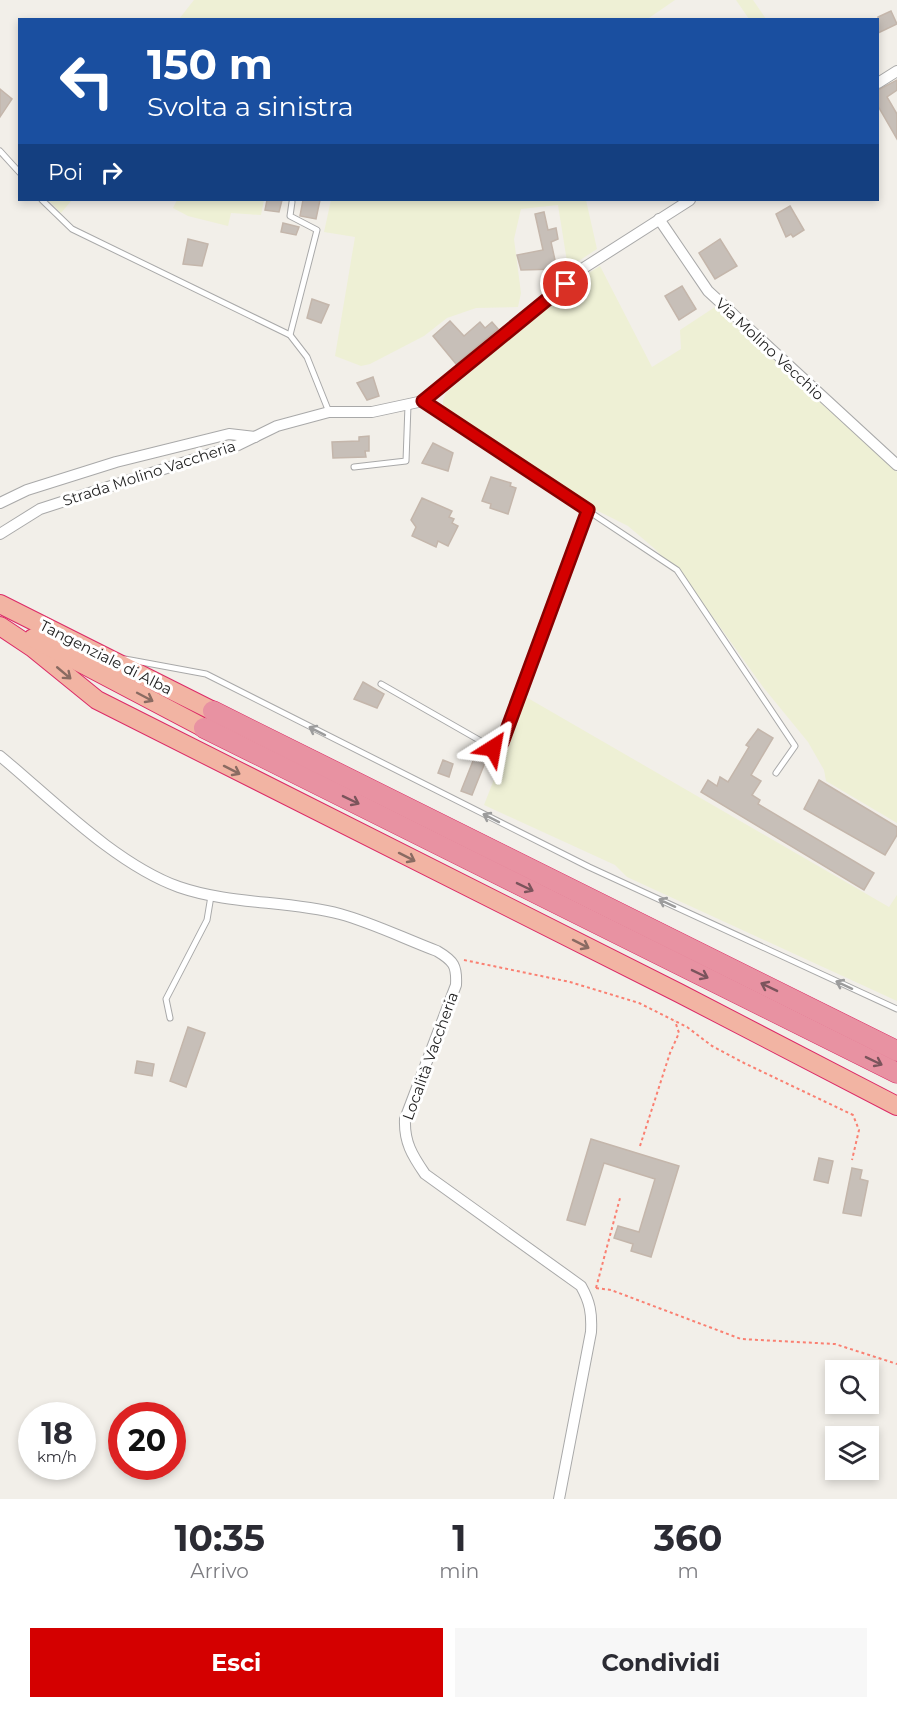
<!DOCTYPE html>
<html lang="it">
<meta charset="utf-8">
<style>
body{margin:0;font-family:Montserrat,sans-serif;background:#f7f7f7;color:#2b2b33;height:100vh;display:flex;flex-direction:column;font-size:22px;white-space:nowrap}
*{box-sizing:border-box;margin:0}
p{font-size:20px;color:#7c7c81}
.icon{flex:none;width:33px;height:33px;fill:none;stroke:currentColor;stroke-width:2;stroke-linecap:round;stroke-linejoin:round}
.map{position:relative;height:1499px;overflow:hidden}
.details{display:flex;flex-direction:column;background:#fff;flex:1}
.details>*{flex:none}
.top-card{position:absolute;left:18px;top:18px;width:861px;height:183px;border-radius:0px;box-shadow:0 3px 9px #0003;background:#1a4fa0;color:#fff;overflow:hidden}
.fabs{position:absolute;left:825px;top:1360px;display:grid;gap:12px}
.fabs a{display:grid;place-items:center;width:54px;height:54px;border-radius:0px;background:#fff;box-shadow:0 3px 9px #0003;font-size:30px}
.speed{position:absolute;left:18px;top:1402px;display:flex;gap:12px;font-size:30px;font-weight:700;text-align:center}
.speed>*{display:grid;place-content:center;width:78px;height:78px;border-radius:50%;background:#fff;box-shadow:0 3px 9px #0003;line-height:1}
.speed small{font-size:15px;font-weight:400}
.speed .limit{border:9px solid #d22;background:#fff;color:#111}
.pin{position:absolute;display:grid;place-items:center;width:51px;height:51px;color:#fff;margin:-26px;border:3px solid #fff;border-radius:50%;box-shadow:0 2px 6px #0007}
.me{position:absolute;width:66px;margin:-33px;rotate:34deg;stroke-linejoin:round;filter:drop-shadow(0 0 4px #0008)}
.turn{display:flex;align-items:center;gap:21px;height:126px;padding:0 30px;font-size:27px}
.turn .icon{width:78px;height:78px;stroke-width:2.5}
.turn b{display:block;font-size:42px;line-height:51px}
.then{display:flex;align-items:center;height:57px;padding:0 30px;background:#0003;gap:12px;font-size:22px}
.eta{display:flex;justify-content:space-evenly;align-items:center;height:102px;text-align:center}
.eta b{font-size:36px;font-weight:700;line-height:42px}
.primary-button{display:flex;gap:12px;margin-top:auto;padding:12px 30px}
.primary-button a{flex:1;height:69px;border-radius:0px;background:#d40000;color:#fff;font-size:24px;font-weight:700;line-height:69px;text-align:center}
.primary-button a+a{background:#f7f7f7;color:#2b2b33}
.map>svg:first-child{display:block}
.farmland{fill:#eef0d5}
.building{fill:#c7bfb8;stroke:#c4b6ab;stroke-width:1.5}
.lines{fill:none;stroke-linecap:round;stroke-linejoin:round}
.service-casing{stroke:#a9a9a9;stroke-width:7}
.minor-casing{stroke:#a9a9a9;stroke-width:12}
.trunk-casing{stroke:#dc2a67;stroke-width:20}
.motorway-casing{stroke:#dc2a67;stroke-width:21}
.path{stroke:#fa8072;stroke-width:2;stroke-dasharray:3 3;stroke-linecap:butt}
.service{stroke:#fff;stroke-width:5}
.minor{stroke:#fff;stroke-width:10}
.trunk{stroke:#f2b4a3;stroke-width:18}
.motorway{stroke:#e892a2;stroke-width:20}
.oneway{stroke:#8a6b62}
.oneway2{stroke:#9c9c9c}
.oneway3{stroke:#7b545c}
.route-casing{stroke:#8a0000;stroke-width:15}
.route{stroke:#d40000;stroke-width:10}
.labels{text-anchor:middle;dominant-baseline:central;stroke-width:6;stroke-linejoin:round;paint-order:stroke}
.street-label{font-size:15px;fill:#222;stroke:#fff}
</style>
<div class="map">
<svg width="897" height="1499" viewBox="0 0 897 1499">
<rect width="100%" height="100%" fill="#f2efe9"/>
<!-- farmland -->
<g class="farmland">
<path d="M194,0H675L646,20L179,19Z"/>
<path d="M736,0H753L766,19H749Z"/>
<path d="M48,200H72L61,213Z"/>
<path d="M177,200H264L261,215L231,213L228,226L188,216L173,208Z"/>
<path d="M331,200H586L597,249L568,268L558,205L521,209L514,239L521,293L518,307L476,308L447,318L424,336L370,364L361,366L335,356L355,237L324,232Z"/>
<path d="M600,266L652,367L681,349L680,330L715,307L897,472V823L826,781L824,770L808,742L763,687L690,585L655,549L628,526L590,507L443,407V400L446,393L579,279Z"/>
<path d="M526,697L889,907L897,895V1001L627,877L615,865L484,805Z"/>
</g>
<!-- building -->
<g class="building">
<path d="M891,11L897,24L878,33V17Z"/>
<path d="M897,80V90L887,97L897,114V139L878,106V90Z"/>
<path d="M0,89L12,99L0,117Z"/>
<path d="M267,200H282L279,212L265,210Z"/>
<path d="M303,200H320L316,219L300,216Z"/>
<path d="M790,206L804,230L793,237L791,234L786,237L776,214Z"/>
<path d="M544,212L548,230L556,228L558,239L551,242L557,269L521,270L517,255L543,250L535,214Z"/>
<path d="M283,223L299,227L296,235L281,232Z"/>
<path d="M188,239L208,244L202,266L183,264Z"/>
<path d="M720,239L737,266L715,279L699,253Z"/>
<path d="M682,286L696,309L679,320L665,296Z"/>
<path d="M312,299L329,305L321,323L307,318Z"/>
<path d="M450,321L464,336L480,322L485,328L492,322L498,329L456,364L433,336Z"/>
<path d="M373,377L379,396L367,400L357,383Z"/>
<path d="M369,436V451H365L366,457L333,458L332,442L359,441V437Z"/>
<path d="M433,443L453,453L448,471L422,463Z"/>
<path d="M491,477L511,483L510,486L516,488L508,514L490,508L491,504L482,501Z"/>
<path d="M422,498L452,511L449,517L454,519L452,523L458,526L448,546L438,541L436,547L412,536L416,527L411,520Z"/>
<path d="M363,682L384,694L377,708L354,699Z"/>
<path d="M758,729L773,738L751,775L761,781L752,795L760,800L758,804L874,873L864,890L701,792L708,780L717,786L720,777L728,782L749,747L746,745Z"/>
<path d="M477,751L488,755L472,795L461,791Z"/>
<path d="M443,760L453,764L449,777L438,773Z"/>
<path d="M819,780L897,827V835L885,855L804,809Z"/>
<path d="M188,1027L205,1033L186,1087L170,1081Z"/>
<path d="M137,1061L154,1064L152,1076L135,1073Z"/>
<path d="M591,1139L679,1166L651,1257L631,1251L633,1244L614,1238L618,1226L639,1232L655,1179L604,1163L585,1225L567,1220Z"/>
<path d="M819,1158L833,1161L828,1183L814,1180Z"/>
<path d="M852,1168L862,1170L860,1179L868,1181L861,1216L843,1213Z"/>
</g>
<g class="lines">
<defs>
<g id="service">
<path d="M0,151L20,173"/>
<path d="M42,200L72,229L290,335L307,357L329,412"/>
<path d="M290,335L317,230L290,216L292,202"/>
<path d="M423,401L677,570L795,746L776,773"/>
<path d="M354,467L406,461L408,405"/>
<path d="M125,659L206,674L589,867L897,1009"/>
<path d="M381,684L493,748L502,743L588,510"/>
<path d="M170,1018L166,999L207,920L211,896"/>
</g>
<g id="minor">
<path d="M878,83L897,71"/>
<path d="M659,219L708,291L897,465"/>
<path d="M0,503L27,490L116,462L229,434L255,437"/>
<path d="M0,534L40,509L238,445L277,426L329,412H372L423,401L582,269L690,200"/>
<path d="M0,756C52,799 115,864 179,887C231,905 287,900 340,914C373,923 405,939 437,951C454,961 457,966 456,985L405,1119C404,1142 412,1155 425,1174L581,1286C590,1302 592,1313 591,1332L559,1499"/>
</g>
<g id="trunk">
<path d="M0,604L213,711"/>
<path d="M0,626L33,648L97,700L679,993L897,1106"/>
<path d="M33,638L204,728"/>
</g>
<g id="motorway">
<path d="M213,711L897,1051"/>
<path d="M204,728L897,1073"/>
</g>
</defs>
<!-- service casing -->
<use href="#service" class="service-casing"/>
<!-- minor casing -->
<use href="#minor" class="minor-casing"/>
<!-- trunk casing -->
<use href="#trunk" class="trunk-casing"/>
<!-- motorway casing -->
<use href="#motorway" class="motorway-casing"/>
<!-- path -->
<g class="path">
<path d="M464,960L570,982L639,1003L687,1027L712,1046L744,1063L853,1115L859,1130L852,1160"/>
<path d="M640,1146L670,1053L679,1033L675,1021"/>
<path d="M596,1288L611,1290L741,1339L835,1344L897,1364"/>
<path d="M596,1288L620,1198"/>
</g>
<!-- service -->
<use href="#service" class="service"/>
<!-- minor -->
<use href="#minor" class="minor"/>
<!-- trunk -->
<use href="#trunk" class="trunk"/>
<!-- motorway -->
<use href="#motorway" class="motorway"/>
</g>
<!-- one-way arrows -->
<defs><path id="oneway-shaft" d="M-6 0H5M1.5-3L5.5 0L1.5 3" fill="none" stroke-width="1.6" stroke-linecap="round" stroke-linejoin="round" transform="scale(1.5)"/></defs>
<g class="oneway">
<use href="#oneway-shaft" transform="translate(64 673) rotate(40)"/>
<use href="#oneway-shaft" transform="translate(145 697) rotate(28)"/>
<use href="#oneway-shaft" transform="translate(232 770) rotate(27)"/>
<use href="#oneway-shaft" transform="translate(407 857) rotate(27)"/>
<use href="#oneway-shaft" transform="translate(581 944) rotate(27)"/>
</g>
<g class="oneway2">
<use href="#oneway-shaft" transform="translate(317 731) rotate(-153)"/>
<use href="#oneway-shaft" transform="translate(491 818) rotate(-153)"/>
<use href="#oneway-shaft" transform="translate(667 903) rotate(-155)"/>
<use href="#oneway-shaft" transform="translate(844 985) rotate(-155)"/>
</g>
<g class="oneway3">
<use href="#oneway-shaft" transform="translate(351 800) rotate(26)"/>
<use href="#oneway-shaft" transform="translate(525 887) rotate(26)"/>
<use href="#oneway-shaft" transform="translate(700 974) rotate(26)"/>
<use href="#oneway-shaft" transform="translate(769 987) rotate(-154)"/>
<use href="#oneway-shaft" transform="translate(874 1061) rotate(26)"/>
</g>
<g class="lines">
<defs>
<path id="route" d="M493,748L502,743L588,510L423,401L566,284"/>
</defs>
<!-- route casing -->
<use href="#route" class="route-casing"/>
<!-- route -->
<use href="#route" class="route"/>
</g>
<g class="labels">
<!-- street labels -->
<g class="street-label">
<text transform="translate(770 349) rotate(43)">Via Molino Vecchio</text>
<text transform="translate(149 473) rotate(-18)">Strada Molino Vaccheria</text>
<text transform="translate(106 657) rotate(27)">Tangenziale di Alba</text>
<text transform="translate(430 1056) rotate(-70)">Località Vaccheria</text>
</g>
</g>
</svg>
<div class="fabs">
<a><svg class="icon" aria-label="search" viewBox="0 0 24 24"><circle cx="10" cy="10" r="6"/><path d="M15 15l6 6"/></svg></a>
<a><svg class="icon" aria-label="layers" viewBox="0 0 24 24"><path d="M12 4l9 5-9 5-9-5zM3 14l9 5 9-5"/></svg></a>
</div>
<div class="speed"><div>18<small>km/h</small></div><div class="limit">20</div></div>
<div class="pin" style="left:566px;top:284px;background:#d93025"><svg class="icon" aria-label="arrive" viewBox="0 0 24 24"><path d="M6 21V4h12l-3 4 3 4H6"/></svg></div>
<svg class="me" style="left:493px;top:748px" viewBox="-20 -20 40 40"><path d="M0-17L14 15 0 8-14 15z" fill="#d40000" stroke="#fff" stroke-width="4"/></svg>
<div class="top-card">
<div class="turn"><svg class="icon" aria-label="left" viewBox="0 0 24 24"><path d="M17 20v-9H6M10 6l-5 5 5 5"/></svg><div><b>150 m</b>Svolta a sinistra</div></div>
<div class="then">Poi<svg class="icon" aria-label="right" viewBox="0 0 24 24"><path d="M7 20v-9h11M14 6l5 5-5 5"/></svg></div>
</div>
</div>
<section class="details">
<div class="eta">
<div><b>10:35</b><p>Arrivo</p></div>
<div><b>1</b><p>min</p></div>
<div><b>360</b><p>m</p></div>
</div>
<div class="primary-button"><a>Esci</a><a>Condividi</a></div>
</section>
